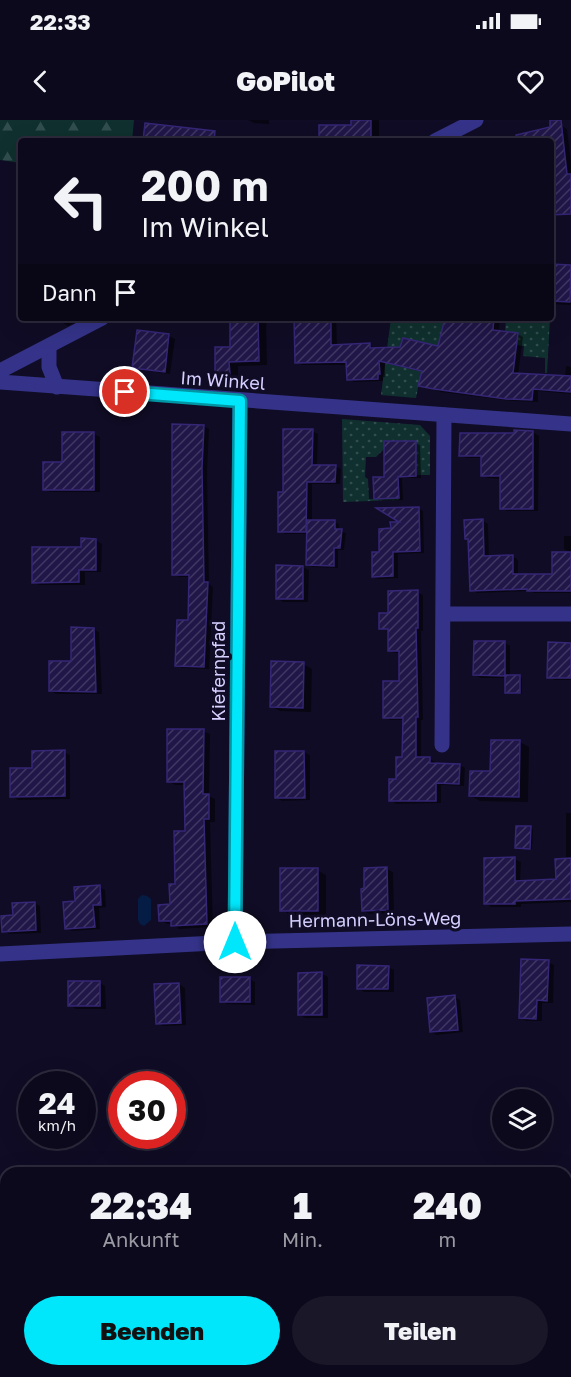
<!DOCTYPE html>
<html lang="de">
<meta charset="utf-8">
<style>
body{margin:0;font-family:"Golos Text",sans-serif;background:#1a1729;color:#f1f3f6;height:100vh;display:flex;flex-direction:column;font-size:22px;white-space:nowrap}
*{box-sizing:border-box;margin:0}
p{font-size:20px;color:#9a9aa3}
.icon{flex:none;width:33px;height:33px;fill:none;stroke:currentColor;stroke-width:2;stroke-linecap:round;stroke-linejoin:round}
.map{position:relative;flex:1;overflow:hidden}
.side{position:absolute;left:0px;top:1047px;width:572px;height:210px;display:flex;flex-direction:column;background:#0c091c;border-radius:18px 18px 0 0;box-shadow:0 6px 24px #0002,0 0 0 2px #2c2a3b}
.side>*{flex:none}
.top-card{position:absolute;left:18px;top:18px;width:536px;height:183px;border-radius:6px;box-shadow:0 6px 24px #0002,0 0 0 2px #2c2a3b;background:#0c091c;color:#f1f3f6;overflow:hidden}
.fabs{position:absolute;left:492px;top:969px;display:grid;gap:12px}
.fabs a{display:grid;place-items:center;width:60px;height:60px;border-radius:50%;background:#0c091c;box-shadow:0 6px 24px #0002,0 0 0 2px #2c2a3b;font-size:30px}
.speed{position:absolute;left:18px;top:951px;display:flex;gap:12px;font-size:30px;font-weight:700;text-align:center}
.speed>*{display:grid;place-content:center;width:78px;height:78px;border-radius:50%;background:#0c091c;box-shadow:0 6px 24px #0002,0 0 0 2px #2c2a3b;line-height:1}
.speed small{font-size:15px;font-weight:400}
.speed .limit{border:9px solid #d22;background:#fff;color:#111}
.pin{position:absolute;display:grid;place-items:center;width:51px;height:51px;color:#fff;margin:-26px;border:3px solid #fff;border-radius:50%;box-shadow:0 2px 6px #0007}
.me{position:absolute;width:66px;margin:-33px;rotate:0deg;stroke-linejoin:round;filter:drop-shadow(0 0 4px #0008)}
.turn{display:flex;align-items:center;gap:21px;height:126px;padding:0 24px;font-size:27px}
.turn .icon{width:78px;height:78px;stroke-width:2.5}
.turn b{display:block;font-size:42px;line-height:51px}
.then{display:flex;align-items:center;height:57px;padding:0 24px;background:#0003;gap:12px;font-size:22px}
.eta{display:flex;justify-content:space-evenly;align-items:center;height:102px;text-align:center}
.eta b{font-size:36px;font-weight:800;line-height:42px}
.cta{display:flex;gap:12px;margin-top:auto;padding:12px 24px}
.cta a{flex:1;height:69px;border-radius:36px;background:#00e6fb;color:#111;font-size:24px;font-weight:800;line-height:69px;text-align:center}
.cta a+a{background:#1a1729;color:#f1f3f6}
.status{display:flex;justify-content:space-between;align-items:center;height:42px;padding:0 30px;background:#0c091c;direction:ltr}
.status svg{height:16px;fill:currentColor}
header{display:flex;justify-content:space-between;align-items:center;height:78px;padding:0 24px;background:#0c091c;font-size:27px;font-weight:800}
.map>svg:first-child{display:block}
.green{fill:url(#green-dots)}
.forest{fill:url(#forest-firs)}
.water{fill:#051d45}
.shadow{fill:#0007}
.building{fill:url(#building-hatch);stroke:#352676;stroke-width:1.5}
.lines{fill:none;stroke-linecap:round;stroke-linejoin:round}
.minor{stroke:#343389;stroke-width:15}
.route-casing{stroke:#0096a3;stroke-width:15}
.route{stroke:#00e6fb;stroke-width:10}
.labels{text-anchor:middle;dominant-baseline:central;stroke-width:6;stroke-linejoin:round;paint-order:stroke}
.street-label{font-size:18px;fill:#d5d0ff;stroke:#100c25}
</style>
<div class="status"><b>22:33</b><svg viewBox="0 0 49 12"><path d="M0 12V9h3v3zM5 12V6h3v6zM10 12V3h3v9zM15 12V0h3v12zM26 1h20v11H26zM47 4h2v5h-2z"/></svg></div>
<header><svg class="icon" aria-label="back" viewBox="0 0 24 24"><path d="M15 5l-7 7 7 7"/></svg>GoPilot<svg class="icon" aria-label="heart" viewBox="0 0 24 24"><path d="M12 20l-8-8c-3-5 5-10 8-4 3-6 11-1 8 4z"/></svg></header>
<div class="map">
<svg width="571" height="1257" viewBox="0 0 571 1257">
<defs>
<pattern id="green-dots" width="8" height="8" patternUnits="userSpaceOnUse" patternTransform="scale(1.5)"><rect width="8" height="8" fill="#0f302e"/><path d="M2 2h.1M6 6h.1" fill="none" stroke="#314d4d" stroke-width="1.8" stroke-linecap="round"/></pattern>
<pattern id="forest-firs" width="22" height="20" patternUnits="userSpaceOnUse" patternTransform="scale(1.5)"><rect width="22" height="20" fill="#0f302e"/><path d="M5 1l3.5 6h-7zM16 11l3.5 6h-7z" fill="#314d4d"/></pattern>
<pattern id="building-hatch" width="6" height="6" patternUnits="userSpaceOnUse" patternTransform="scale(1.5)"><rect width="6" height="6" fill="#201648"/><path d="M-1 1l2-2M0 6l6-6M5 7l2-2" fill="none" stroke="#403763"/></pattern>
</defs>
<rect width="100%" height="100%" fill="#100c25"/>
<!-- green -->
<g class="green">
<path d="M391,198H445L431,255L421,253L416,278L381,275Z"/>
<path d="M503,198H550L547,253H545V238L523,236L524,226L516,225L518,213L505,211L506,199Z"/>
<path d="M342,299L420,305L430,316V355H416L415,321H384V329L376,337H366L365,357L368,359L369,379L399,378V380L343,382Z"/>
</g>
<!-- forest -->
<path class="forest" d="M0,0H134L132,21H21V43L0,40Z"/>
<!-- water -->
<path class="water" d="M142,775L147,776L151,779V800L144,806L140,804L138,800V779Z"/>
<!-- shadow -->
<g class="shadow">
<path d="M248,0H269V4L254,3Z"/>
<path d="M352,0H379V21H320L352,6Z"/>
<path d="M562,6L567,9L571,43V85L550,21H535Z"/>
<path d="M550,146L571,147V185L550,184Z"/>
<path d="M59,198H85L68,206L60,201Z"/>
<path d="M231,198H266L267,245L238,246V258H226L217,253L232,228Z"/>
<path d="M296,198H336L337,226L370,225L375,228H439L447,198L471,204V198H494L500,202L498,212L518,214L523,217L518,255L565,257L566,246L571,247V274L538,271V282L513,281L441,272L420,265L423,252L385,243V257H383V261L354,262L349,259L348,245H302L296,242Z"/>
<path d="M138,212L169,216L175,219L170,254L140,250L134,247Z"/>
<path d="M204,306L209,309L207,352L209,464L213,467L209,549L182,548L176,545L189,502L190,457H179L173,454Z"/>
<path d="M312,311L318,314L317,346H335L341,349L340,364H312V401L334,402L339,404V411L346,413L344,430H338V448L312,447L308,444V414H285L279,411L284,373Z"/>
<path d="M533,312L539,316L538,391H507L501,388V359L488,358L482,355V338H466L461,335L516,315Z"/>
<path d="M94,314L100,317V372H50L44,369L63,344Z"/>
<path d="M415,323L420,325L421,358H402L403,380L380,381L376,378L386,358Z"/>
<path d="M418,388L423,391L424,433L398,434V458L378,459L373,456L381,433L392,410L405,404Z"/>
<path d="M483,401L488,404L489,437L513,436L518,440V456L554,455L571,433L564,429V416H571V473H534L530,471L477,473L472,470L470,420L466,418Z"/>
<path d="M96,420L102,424L101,452H85V465H39L33,462Z"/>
<path d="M303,447L309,450L308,482H283L277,478Z"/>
<path d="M417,472L423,475V511H421L423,600H421V639H430L435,642V645H460L465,648L464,666L441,665V683L396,684L391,680L403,639L404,600H390L385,597L400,563V533H395L389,530V511L381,508L389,495Z"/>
<path d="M93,509L99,512L102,574H56L50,571L73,542Z"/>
<path d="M505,523L510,526V556L522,558V574L506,572V558H481L475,555Z"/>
<path d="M571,524V560H555L549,557Z"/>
<path d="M303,544L312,549L311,592L280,591L271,586Z"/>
<path d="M203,611L210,614L209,676L215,679V702H210L213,807L179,809L173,804H167L160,800L171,785L186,712V665H175L168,661Z"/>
<path d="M520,622L529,627L528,682L480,681L471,676Z"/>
<path d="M64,632L70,635V679L18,680L12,676L34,650Z"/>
<path d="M304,632L310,635V680L282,681L276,677Z"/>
<path d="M566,693H571V782L521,784V787H491L486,783L515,739L521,742L520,762L557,760L566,740Z"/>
<path d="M530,708L533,709L532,729L517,727Z"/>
<path d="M387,749L393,752L394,793L369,794L363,790Z"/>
<path d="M317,750L326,755V795H291L282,790Z"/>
<path d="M99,767L105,770L106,787L99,788L100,809L72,811L67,808L77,782Z"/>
<path d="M34,783L40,786L41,813L9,814L4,811L14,797Z"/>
<path d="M548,842L554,845L553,883H542V901H526L520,897Z"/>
<path d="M388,847L394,850V872H364L358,868Z"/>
<path d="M322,854L328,857V898H305L299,894Z"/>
<path d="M249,859L255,862V885L227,884L222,881Z"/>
<path d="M100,863L105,866L106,889H76L70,885Z"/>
<path d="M179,864L185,868L186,905L163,906L157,903Z"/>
<path d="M454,877L460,880L463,912L437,915L431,912Z"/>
</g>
<!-- building -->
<g class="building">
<path d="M351,0H371V21H319V5H351Z"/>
<path d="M550,0H561L567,54H571V94L550,95V21H517L516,15L550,7Z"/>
<path d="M145,3L215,11L214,21H143Z"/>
<path d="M550,144L571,145L570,182L550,181Z"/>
<path d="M230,198H258L259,241L229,242L230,254H215V227H230Z"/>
<path d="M294,198H331V225L370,223V228L400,227L403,218L438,226L445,198L470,202V198H494L493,210L518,213L513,253L571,256V272L533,269L532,280L506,279L434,269L418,266L422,251L379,241L380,254H378V259L347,260L346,242L295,243Z"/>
<path d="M137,210L169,214L165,252L132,248Z"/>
<path d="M172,304L204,305L202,348L204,462H208L204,547L175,546L177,500H188L189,455H172Z"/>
<path d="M283,309H313L312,345H336L335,362H307L306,412H278V372H283Z"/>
<path d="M514,310L533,311V389H500V356H481V336H459L460,313H514Z"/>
<path d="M62,312H94V370H43V342H62Z"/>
<path d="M384,321H416V356L398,357L399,378L374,379L373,357H384Z"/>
<path d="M419,387L420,431L393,432V456L372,457V432H379V409L391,408L390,402H399L376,388Z"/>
<path d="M483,399L484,436L513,435V454H552V432H571V471H527V469L470,471L468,419H465L464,400Z"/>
<path d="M307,400H335V409H342L340,428H334V446L306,445Z"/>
<path d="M81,418L96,419V450H79V462L32,463V427H81Z"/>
<path d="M276,445L303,446V479H276Z"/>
<path d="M418,470V508H416L418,597H416V637H430V643L460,644L459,664L436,663V681H389V659H396V637H402L403,598H383V561H399V531H388V509H379V493H388V471Z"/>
<path d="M71,507L94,508L96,572L49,571V541H71Z"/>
<path d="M474,521H505V556L473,555Z"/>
<path d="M548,522L571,523V558H547Z"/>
<path d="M271,541L304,542L303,588L270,587Z"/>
<rect x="505" y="555" width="15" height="18"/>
<path d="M167,609H204L203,674H209V699H204L207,804L171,806V801H159L158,785L170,784L169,764H175L174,711H185L184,662H167Z"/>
<path d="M491,620H520L519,677L469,676L470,651H490Z"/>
<path d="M65,630V676L10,677V648H32V631Z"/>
<path d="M275,631H304L305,678H275Z"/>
<path d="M516,706H531L530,729L515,728Z"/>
<path d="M515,737V761L556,759L555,739L571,738V779L515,781V784H484V738Z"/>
<path d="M387,747L388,790L362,791L361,769L364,768V748Z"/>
<rect x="280" y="748" width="38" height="43"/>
<path d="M100,765L101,785H93L95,807L65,809L63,782L75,781L74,767Z"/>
<path d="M35,782L36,810L2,812L1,796L13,795L12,783Z"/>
<path d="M521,839L549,840L547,881L537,880L536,899L519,898Z"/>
<path d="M357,845L389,846L388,869H357Z"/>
<path d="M322,852V895H298V853Z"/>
<rect x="220" y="857" width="30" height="25"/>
<rect x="68" y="861" width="32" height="25"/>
<path d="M179,863L181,903L156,904L154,864Z"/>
<path d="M455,875L458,910L430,912L427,878Z"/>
</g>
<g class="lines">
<!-- minor -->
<g class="minor">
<path d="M435,21L476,0"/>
<path d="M49,226V247L57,267"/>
<path d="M0,251L102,198"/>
<path d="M0,262L571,304"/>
<path d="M444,494H571"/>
<path d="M442,625L444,295"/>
<path d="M235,822L240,281"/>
<path d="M0,834L235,822L571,814"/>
</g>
</g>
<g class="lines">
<defs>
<path id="route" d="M125,272L240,281L235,822"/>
</defs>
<!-- route casing -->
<use href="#route" class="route-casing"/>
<!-- route -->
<use href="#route" class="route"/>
</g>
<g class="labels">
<!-- street labels -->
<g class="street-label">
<text transform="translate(223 260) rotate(4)">Im Winkel</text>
<text transform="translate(218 551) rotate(-90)">Kiefernpfad</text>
<text transform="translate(375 799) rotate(-1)">Hermann-Löns-Weg</text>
</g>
</g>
</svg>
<div class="fabs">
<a><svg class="icon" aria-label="layers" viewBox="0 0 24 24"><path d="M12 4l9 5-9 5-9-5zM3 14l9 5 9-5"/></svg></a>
</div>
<div class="speed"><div>24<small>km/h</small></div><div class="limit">30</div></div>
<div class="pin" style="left:125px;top:272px;background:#d93025"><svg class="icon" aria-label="arrive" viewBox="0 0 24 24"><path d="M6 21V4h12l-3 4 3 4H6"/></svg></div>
<svg class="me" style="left:235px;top:822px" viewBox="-20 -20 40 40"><circle r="19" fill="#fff"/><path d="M0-13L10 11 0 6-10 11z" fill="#00e6fb"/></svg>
<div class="top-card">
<div class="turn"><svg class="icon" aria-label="left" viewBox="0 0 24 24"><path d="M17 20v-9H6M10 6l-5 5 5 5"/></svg><div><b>200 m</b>Im Winkel</div></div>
<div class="then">Dann<svg class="icon" aria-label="arrive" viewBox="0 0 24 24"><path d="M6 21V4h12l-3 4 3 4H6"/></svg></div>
</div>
<section class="side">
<div class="eta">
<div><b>22:34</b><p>Ankunft</p></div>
<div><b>1</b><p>Min.</p></div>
<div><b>240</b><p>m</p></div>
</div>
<div class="cta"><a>Beenden</a><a>Teilen</a></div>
</section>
</div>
